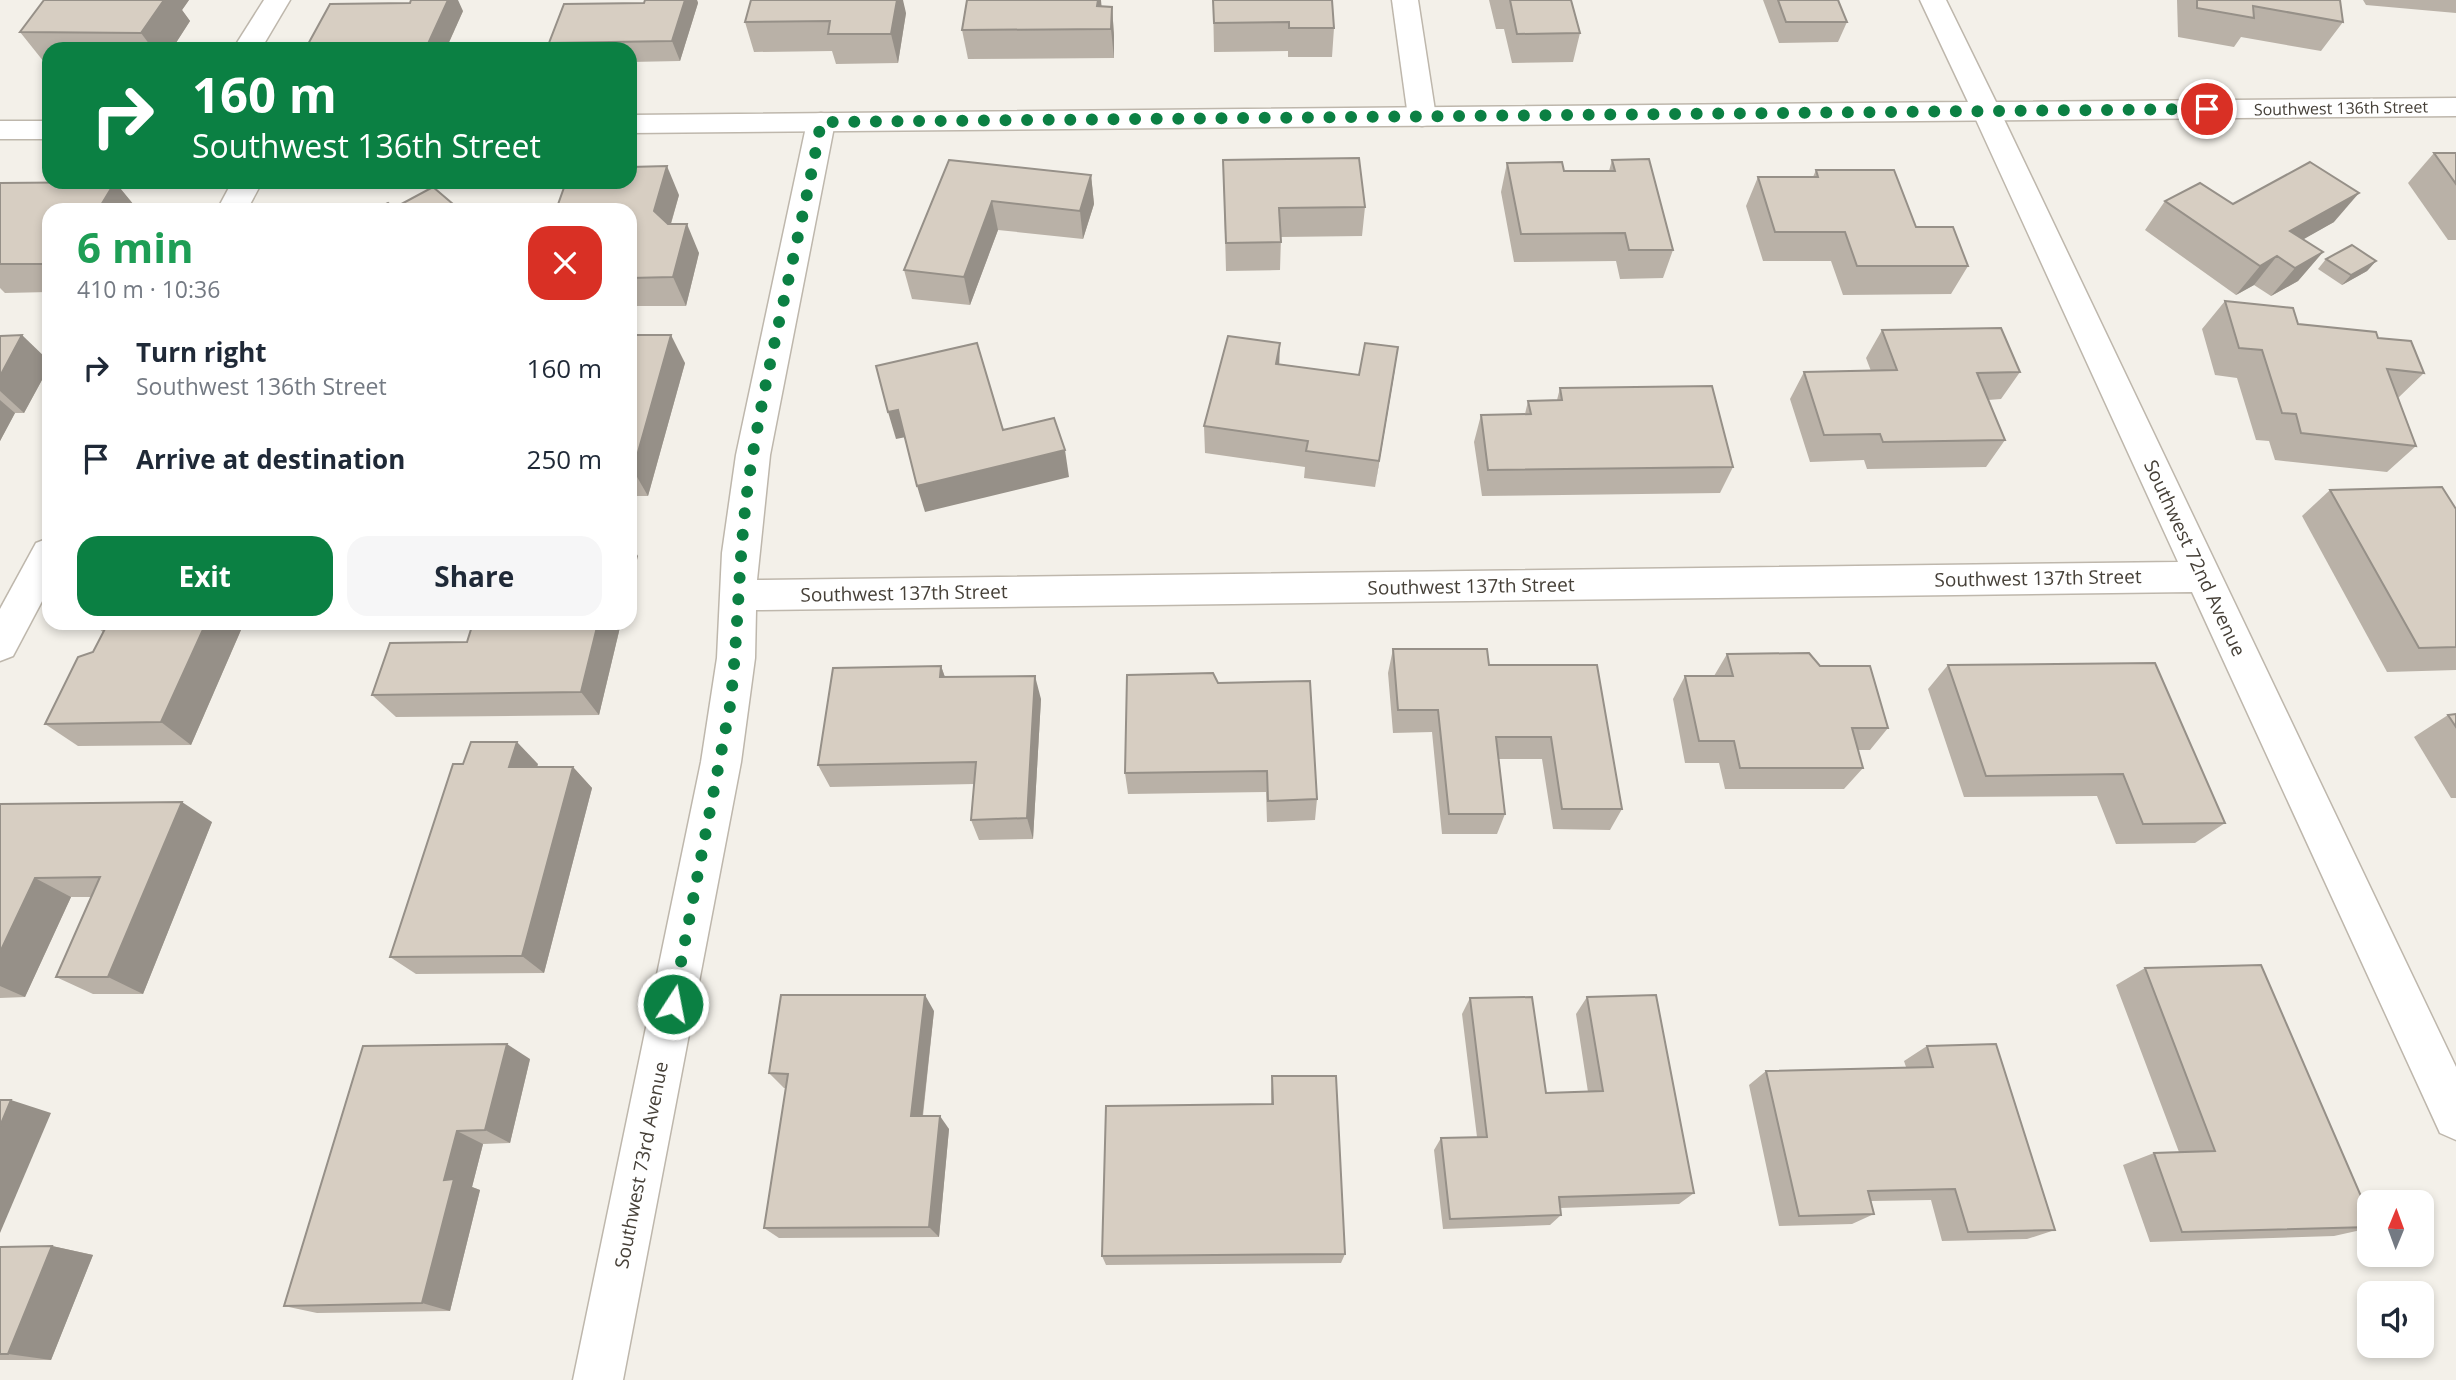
<!DOCTYPE html>
<meta charset="utf-8">
<style>
body{margin:0;font-family:"Open Sans",sans-serif;background:#f6f6f7;color:#1f2937;height:100vh;display:flex;flex-direction:column;font-size:26px;white-space:nowrap}
*{box-sizing:border-box;margin:0}
p{font-size:23px;color:#747a83}
.icon{flex:none;width:38px;height:38px;fill:none;stroke:currentColor;stroke-width:2;stroke-linecap:round;stroke-linejoin:round}
.map{position:relative;flex:1;overflow:hidden}
.drawer{position:absolute;left:42px;top:203px;width:595px;height:427px;display:flex;flex-direction:column;background:#fff;border-radius:21px;box-shadow:0 4px 10px #0003}
.drawer>*{flex:none}
.hud{position:absolute;left:42px;top:42px;width:595px;height:147px;border-radius:21px;box-shadow:0 4px 10px #0003;background:#0b8043;color:#fff;overflow:hidden}
.needle{width:46px;rotate:1deg}
.buttons{position:absolute;left:2357px;top:1190px;display:grid;gap:14px}
.buttons a{display:grid;place-items:center;width:77px;height:77px;border-radius:14px;background:#fff;box-shadow:0 4px 10px #0003;font-size:35px}
.pin{position:absolute;display:grid;place-items:center;width:60px;height:60px;color:#fff;margin:-30px;border:4px solid #fff;border-radius:50%;box-shadow:0 2px 7px #0007}
.me{position:absolute;width:77px;margin:-38px;rotate:11deg;stroke-linejoin:round;filter:drop-shadow(0 0 5px #0008)}
.turn{display:flex;align-items:center;gap:24px;height:147px;padding:0 35px;font-size:32px}
.turn .icon{width:91px;height:91px;stroke-width:2.5}
.turn b{display:block;font-size:49px;line-height:60px}
.round{display:grid;place-items:center;flex:none;width:74px;height:74px;border-radius:21px;background:#f6f6f7}
.summary{display:flex;align-items:center;justify-content:space-between;height:119px;padding:0 35px}
h1{font-size:42px;font-weight:700;line-height:52px;color:#1e9e55}
.button{display:flex;gap:14px;margin-top:auto;padding:14px 35px}
.button a{flex:1;height:80px;border-radius:21px;background:#0b8043;color:#fff;font-size:28px;font-weight:700;line-height:80px;text-align:center}
.button a+a{background:#f6f6f7;color:#1f2937}
ul{padding:0;list-style:none}
li{display:flex;align-items:center;gap:21px;height:91px;padding:0 35px}
li div{flex:1}
li b{display:block;font-size:26px}
li em{font-style:normal}
.map>svg:first-child{display:block}
.lines{fill:none;stroke-linecap:round;stroke-linejoin:round}
.minor-casing{stroke:#beb7ac;stroke-width:3}
.tertiary-casing{stroke:#beb7ac;stroke-width:3}
.minor{fill:#fff;fill-rule:evenodd}
.tertiary{fill:#fff;fill-rule:evenodd}
.wall{fill:#b9b1a7}
.shaded-wall{fill:#969088}
.building{fill:#d7cec2;stroke:#969088;stroke-width:2}
.route{stroke:#0b8043;stroke-width:12;stroke-dasharray:0 21.6}
.labels{text-anchor:middle;dominant-baseline:central;stroke-width:5;stroke-linejoin:round;paint-order:stroke}
.far-street-label{font-size:16px;fill:#464038;stroke:#fff}
.street-label{font-size:19px;fill:#464038;stroke:#fff}
</style>
<div class="map">
<svg width="2456" height="1380" viewBox="0 0 2456 1380">
<rect width="100%" height="100%" fill="#f3f0e9"/>
<g class="lines">
<defs>
<g id="minor">
<path d="M264,0H290L261,49H233Z"/>
<path d="M1392,0H1418L1436,117L1432,124L1422,126L1412,124L1408,117Z"/>
<path d="M1986,102L1996,105L2000,111L2456,1067V1140L2440,1133L2192,592L756,610L755,658L741,762L623,1380H573L701,762L717,658L722,553L736,455L807,122L811,115L821,113L831,115L835,122L770,455L757,580L2178,562L1972,111L1976,105Z"/>
<path d="M232,182H262L247,210H217Z"/>
<path d="M49,538V588L13,656L0,661V609L36,543Z"/>
</g>
<g id="tertiary">
<path d="M1920,0H1946L1996,102L2456,98V116L630,133V115L1968,102Z"/>
<rect x="0" y="121" width="49" height="18"/>
</g>
</defs>
<!-- minor casing -->
<use href="#minor" class="minor-casing"/>
<!-- tertiary casing -->
<use href="#tertiary" class="tertiary-casing"/>
<!-- minor -->
<use href="#minor" class="minor"/>
<!-- tertiary -->
<use href="#tertiary" class="tertiary"/>
</g>
<!-- wall -->
<g class="wall">
<path d="M44,0H189L182,10L190,21L172,49H49V62H44L20,32Z"/>
<path d="M645,0H697L698,3L680,61L630,62V49H552L549,43L644,3Z"/>
<path d="M1213,0L1334,28L1332,57H1288V51L1214,52Z"/>
<path d="M1489,0H1571L1580,33L1573,62L1512,63L1504,29H1496Z"/>
<path d="M1763,0H1838L1847,22L1838,42L1779,43Z"/>
<path d="M2177,0H2340L2343,22L2321,51L2241,37L2234,47L2178,37Z"/>
<path d="M2363,0H2456V13L2366,5Z"/>
<path d="M1101,6L1112,7L1114,36V58L968,59L962,30Z"/>
<path d="M463,11L446,49H308L307,46Z"/>
<path d="M906,13L898,63L836,64L832,51L754,52L745,22Z"/>
<path d="M2434,153H2456V240H2448L2408,183Z"/>
<path d="M949,160L1091,175L1094,204L1083,239L998,230L970,305L912,299L904,270Z"/>
<path d="M1223,160L1365,207L1362,236L1281,237L1280,270L1226,271Z"/>
<path d="M1612,160L1673,250L1663,278L1620,279L1616,261L1514,262L1501,192L1507,163L1564,171H1609Z"/>
<path d="M1816,170L1916,227L1968,266L1951,294L1843,295L1831,261H1763L1746,206L1758,177H1813Z"/>
<path d="M115,182L138,210H49V292L5,293L0,288V183Z"/>
<path d="M679,195L671,224L699,253L686,306H630V210Z"/>
<path d="M2165,201L2233,204L2334,222L2303,239L2323,252L2298,281L2271,296L2254,285L2236,295L2145,230Z"/>
<path d="M2326,259L2376,261L2367,271L2342,285L2318,269Z"/>
<path d="M2225,301L2298,324L2378,338L2424,373L2398,398L2416,446L2387,472L2275,460L2269,441L2256,440L2237,378L2215,375L2202,329Z"/>
<path d="M1882,330L2020,372L2001,399L1988,400L2005,440L1986,467L1867,469L1864,460L1810,462L1790,399L1804,372L1871,371L1866,358Z"/>
<path d="M630,335L685,363L648,496H630Z"/>
<path d="M0,336L49,361V367L24,413H15L0,441Z"/>
<path d="M1398,347L1375,487L1304,478L1305,467L1205,453L1204,426L1279,364L1359,375Z"/>
<path d="M1560,388L1733,467L1720,493L1482,496L1474,442L1481,415L1525,414L1528,401L1557,400Z"/>
<path d="M2330,490L2456,509V670L2387,672L2302,516Z"/>
<path d="M92,623H244L191,745L78,746L45,724L93,652L103,632Z"/>
<path d="M621,623L599,715L396,717L372,695L467,642Z"/>
<path d="M1393,649L1489,665L1622,809L1610,830L1553,829L1542,759H1498L1505,814L1497,834H1442L1432,732L1393,733L1388,673Z"/>
<path d="M1727,654L1820,666L1888,728L1870,750H1858L1863,768L1844,789H1725L1719,763H1685L1673,699L1685,676H1714Z"/>
<path d="M1948,665L2225,823L2195,843L2116,844L2097,796L1964,797L1928,689Z"/>
<path d="M941,666L945,677L1041,699L1033,839L979,840L971,820L974,784L830,787L818,765Z"/>
<path d="M1218,683L1317,799L1315,820L1267,822L1266,792L1128,794L1125,773Z"/>
<path d="M2456,714V798H2451L2414,737L2448,715Z"/>
<path d="M538,764L537,767H573L592,788L544,973L416,974L390,957Z"/>
<path d="M0,804L212,822L143,994H93L56,977L91,897H71L25,997L0,998Z"/>
<path d="M2145,968L2370,1217V1228L2334,1236L2150,1242L2123,1165L2154,1153L2179,1152L2116,985Z"/>
<path d="M1587,997L1694,1193L1679,1204L1560,1208L1561,1215L1550,1225L1443,1229L1434,1150L1441,1138L1477,1137L1462,1014L1470,998L1546,1093L1588,1092L1576,1014Z"/>
<path d="M934,1011L923,1116L949,1129L939,1237L779,1238L764,1228L786,1088H784L769,1073Z"/>
<path d="M1927,1046L2055,1230L2027,1239L1942,1241L1931,1200L1871,1201L1874,1214L1852,1224L1779,1226L1749,1085L1766,1071L1906,1067L1904,1061Z"/>
<path d="M530,1059L510,1143L483,1144L472,1187L480,1190L450,1311L317,1313L284,1306Z"/>
<path d="M1272,1076L1345,1254L1341,1263L1106,1265L1102,1256L1271,1104V1090Z"/>
<path d="M52,1246L93,1255L51,1360H0V1247Z"/>
</g>
<!-- shaded-wall -->
<g class="shaded-wall">
<path d="M160,0H189L182,10L190,21L172,49H153L141,33Z"/>
<path d="M448,0H458L463,11L446,49H429L427,46Z"/>
<path d="M685,0H697L698,3L680,61L672,41Z"/>
<path d="M897,0H903L906,13L898,63L891,34Z"/>
<path d="M1098,0H1101L1102,11L1097,6Z"/>
<path d="M1112,7L1114,36V58L1111,29Z"/>
<path d="M667,166L679,195L666,240L654,211Z"/>
<path d="M1091,175L1094,204L1083,239L1080,211Z"/>
<path d="M115,182L138,210H98Z"/>
<path d="M2359,193L2334,222L2267,260L2290,231Z"/>
<path d="M992,201L998,230L970,305L964,277Z"/>
<path d="M687,224L699,253L686,306L673,277Z"/>
<path d="M2323,252L2298,281L2271,296L2295,268Z"/>
<path d="M2277,256L2254,285L2236,295L2260,266Z"/>
<path d="M2376,261L2367,271L2342,285L2351,275Z"/>
<path d="M22,335L49,361V367L24,413L0,391V376Z"/>
<path d="M671,335L685,363L648,496L633,470Z"/>
<path d="M1280,343L1279,370L1276,364Z"/>
<path d="M1398,347L1394,375L1375,487L1379,461Z"/>
<path d="M0,400L15,413L0,441Z"/>
<path d="M898,410L906,437L896,439L888,412Z"/>
<path d="M1065,450L1069,477L925,512L917,486Z"/>
<path d="M630,543L638,556L630,589Z"/>
<path d="M206,623H244L191,745L161,722Z"/>
<path d="M598,623H621L599,715L581,692Z"/>
<path d="M941,666L949,689L940,677Z"/>
<path d="M1035,676L1041,699L1033,839L1027,818Z"/>
<path d="M517,742L538,764L530,788L509,767Z"/>
<path d="M573,767L592,788L544,973L522,956Z"/>
<path d="M182,802L212,822L143,994L108,977Z"/>
<path d="M35,878L71,897L25,997L0,986V952Z"/>
<path d="M925,995L934,1011L921,1129L911,1116Z"/>
<path d="M507,1044L530,1059L510,1143L485,1130Z"/>
<path d="M11,1100L51,1113L0,1233V1126Z"/>
<path d="M940,1116L949,1129L939,1237L929,1227Z"/>
<path d="M457,1131L483,1144L472,1187L480,1190L450,1311L422,1303L444,1180Z"/>
<path d="M52,1246L93,1255L51,1360L8,1354Z"/>
</g>
<!-- building -->
<g class="building">
<path d="M44,0H164L141,33L20,32Z"/>
<path d="M411,0H448L427,46H307L330,4L410,3Z"/>
<path d="M645,0H685L672,41L549,43L564,4L644,3Z"/>
<path d="M751,0H897L891,34H828L830,21L745,22Z"/>
<path d="M967,0H1098L1097,6L1112,7L1111,29L962,30Z"/>
<path d="M1213,0H1332L1334,28H1289V22L1214,23Z"/>
<path d="M1510,0H1571L1580,33L1517,34Z"/>
<path d="M1778,0H1838L1847,22H1786Z"/>
<path d="M2197,0H2340L2343,22L2253,6L2254,18L2197,8Z"/>
<path d="M2434,153H2456V184Z"/>
<path d="M1359,158L1365,207L1279,208L1281,242L1226,243L1223,160Z"/>
<path d="M1649,159L1673,250H1629L1625,233L1521,234L1507,163L1562,162L1564,171H1615L1612,160Z"/>
<path d="M949,160L1091,175L1080,211L992,201L964,277L904,270Z"/>
<path d="M2310,162L2359,193L2290,231L2323,252L2295,268L2277,256L2260,266L2165,201L2200,183L2233,204Z"/>
<path d="M667,166L654,211L668,224H687L673,277L630,278V210H556L566,182H630V167Z"/>
<path d="M1816,170H1894L1916,227H1953L1968,266H1857L1845,232H1775L1758,177H1818Z"/>
<path d="M115,182L98,210H49V260L47,264H0V183Z"/>
<path d="M433,187L460,210H374L388,203L394,208Z"/>
<path d="M2352,245L2376,261L2351,275L2326,259Z"/>
<path d="M2225,301L2293,308L2298,324L2376,332L2378,338L2411,341L2424,373L2387,369L2416,446L2301,433L2296,414L2282,413L2262,350L2239,348Z"/>
<path d="M2001,328L2020,372L1977,373L2005,440L1883,442L1880,434L1824,435L1804,372L1897,370L1882,330Z"/>
<path d="M22,335L0,376V336Z"/>
<path d="M630,335H671L633,470H630Z"/>
<path d="M1228,336L1280,343L1276,364L1359,375L1365,343L1398,347L1379,461L1306,451L1308,441L1204,426Z"/>
<path d="M977,343L1003,430L1054,418L1065,450L917,486L898,410L888,412L876,366Z"/>
<path d="M1712,386L1733,467L1488,470L1481,415L1531,414L1528,401L1562,400L1560,388Z"/>
<path d="M2442,487L2456,509V647L2419,648L2330,490Z"/>
<path d="M108,623H206L161,722L45,724L78,657L93,652Z"/>
<path d="M473,623H598L581,692L372,695L390,643L467,642Z"/>
<path d="M1393,649H1487L1489,665H1597L1622,809H1562L1551,737H1496L1505,814H1449L1438,710H1398Z"/>
<path d="M1809,653L1820,666H1870L1888,728H1852L1863,768H1740L1734,741H1699L1685,676H1733L1727,654Z"/>
<path d="M2155,663L2225,823L2143,824L2123,774L1986,776L1948,665Z"/>
<path d="M941,666L940,677L1035,676L1027,818L971,820L976,762L818,765L833,668Z"/>
<path d="M1213,673L1218,683L1310,681L1317,799L1268,801L1267,771L1125,773L1127,675Z"/>
<path d="M2456,714V727L2448,715Z"/>
<path d="M471,742H517L509,767H573L522,956L390,957L453,764H463Z"/>
<path d="M182,802L108,977H56L100,877L35,878L0,952V804Z"/>
<path d="M2261,965L2370,1217V1227L2182,1232L2154,1153L2215,1151L2145,968Z"/>
<path d="M781,995H925L911,1116H940L929,1227L764,1228L788,1074L769,1073Z"/>
<path d="M1656,995L1694,1193L1559,1197L1561,1215L1450,1219L1441,1138L1487,1137L1470,998L1532,997L1546,1093L1603,1091L1587,997Z"/>
<path d="M507,1044L485,1130L457,1131L444,1180L454,1179L422,1303L284,1306L363,1046Z"/>
<path d="M1996,1044L2055,1230L1968,1232L1955,1189L1868,1191L1874,1214L1799,1216L1766,1071L1933,1067L1927,1046Z"/>
<path d="M1272,1076H1336L1345,1254L1102,1256L1106,1106L1273,1104Z"/>
<path d="M0,1100H11L0,1126Z"/>
<path d="M52,1246L8,1354H0V1247Z"/>
</g>
<g class="lines">
<!-- route -->
<path class="route" d="M673,1004L730,706C739,630 738,554 749,478C767,359 800,241 821,122L2207,109"/>
</g>
<g class="labels">
<!-- far-street labels -->
<g class="far-street-label">
<text transform="translate(2341 108) rotate(-1)">Southwest 136th Street</text>
</g>
<!-- street labels -->
<g class="street-label">
<text transform="translate(2195 558) rotate(65)">Southwest 72nd Avenue</text>
<text transform="translate(2038 578) rotate(-1)">Southwest 137th Street</text>
<text transform="translate(1471 586) rotate(-1)">Southwest 137th Street</text>
<text transform="translate(904 593) rotate(-1)">Southwest 137th Street</text>
<text transform="translate(641 1165) rotate(-79)">Southwest 73rd Avenue</text>
</g>
</g>
</svg>
<div class="buttons">
<a><svg class="needle" viewBox="-14 -14 28 28"><path d="M0-13l5 13h-10z" fill="#e53935"/><path d="M0 13l5-13h-10z" fill="#747a83"/></svg></a>
<a><svg class="icon" aria-label="sound" viewBox="0 0 24 24"><path d="M4 9h4l5-4v14l-5-4H4zM17 9q2 3 0 6"/></svg></a>
</div>
<div class="pin" style="left:2207px;top:109px;background:#d93025"><svg class="icon" aria-label="arrive" viewBox="0 0 24 24"><path d="M6 21V4h12l-3 4 3 4H6"/></svg></div>
<svg class="me" style="left:673px;top:1004px" viewBox="-20 -20 40 40"><circle r="17" fill="#0b8043" stroke="#fff" stroke-width="3"/><path d="M0-11L8 9 0 5-8 9z" fill="#fff"/></svg>
<div class="hud">
<div class="turn"><svg class="icon" aria-label="right" viewBox="0 0 24 24"><path d="M7 20v-9h11M14 6l5 5-5 5"/></svg><div><b>160 m</b>Southwest 136th Street</div></div>
</div>
<section class="drawer">
<div class="summary"><div><h1>6 min</h1><p>410 m · 10:36</p></div><a class="round" style="background:#d93025;color:#fff"><svg class="icon" aria-label="close" viewBox="0 0 24 24"><path d="M6 6l12 12M18 6L6 18"/></svg></a></div>
<ul>
<li><svg class="icon" aria-label="right" viewBox="0 0 24 24"><path d="M7 20v-9h11M14 6l5 5-5 5"/></svg><div><b>Turn right</b><p>Southwest 136th Street</p></div><em>160 m</em></li>
<li><svg class="icon" aria-label="arrive" viewBox="0 0 24 24"><path d="M6 21V4h12l-3 4 3 4H6"/></svg><div><b>Arrive at destination</b></div><em>250 m</em></li>
</ul>
<div class="button"><a>Exit</a><a>Share</a></div>
</section>
</div>
